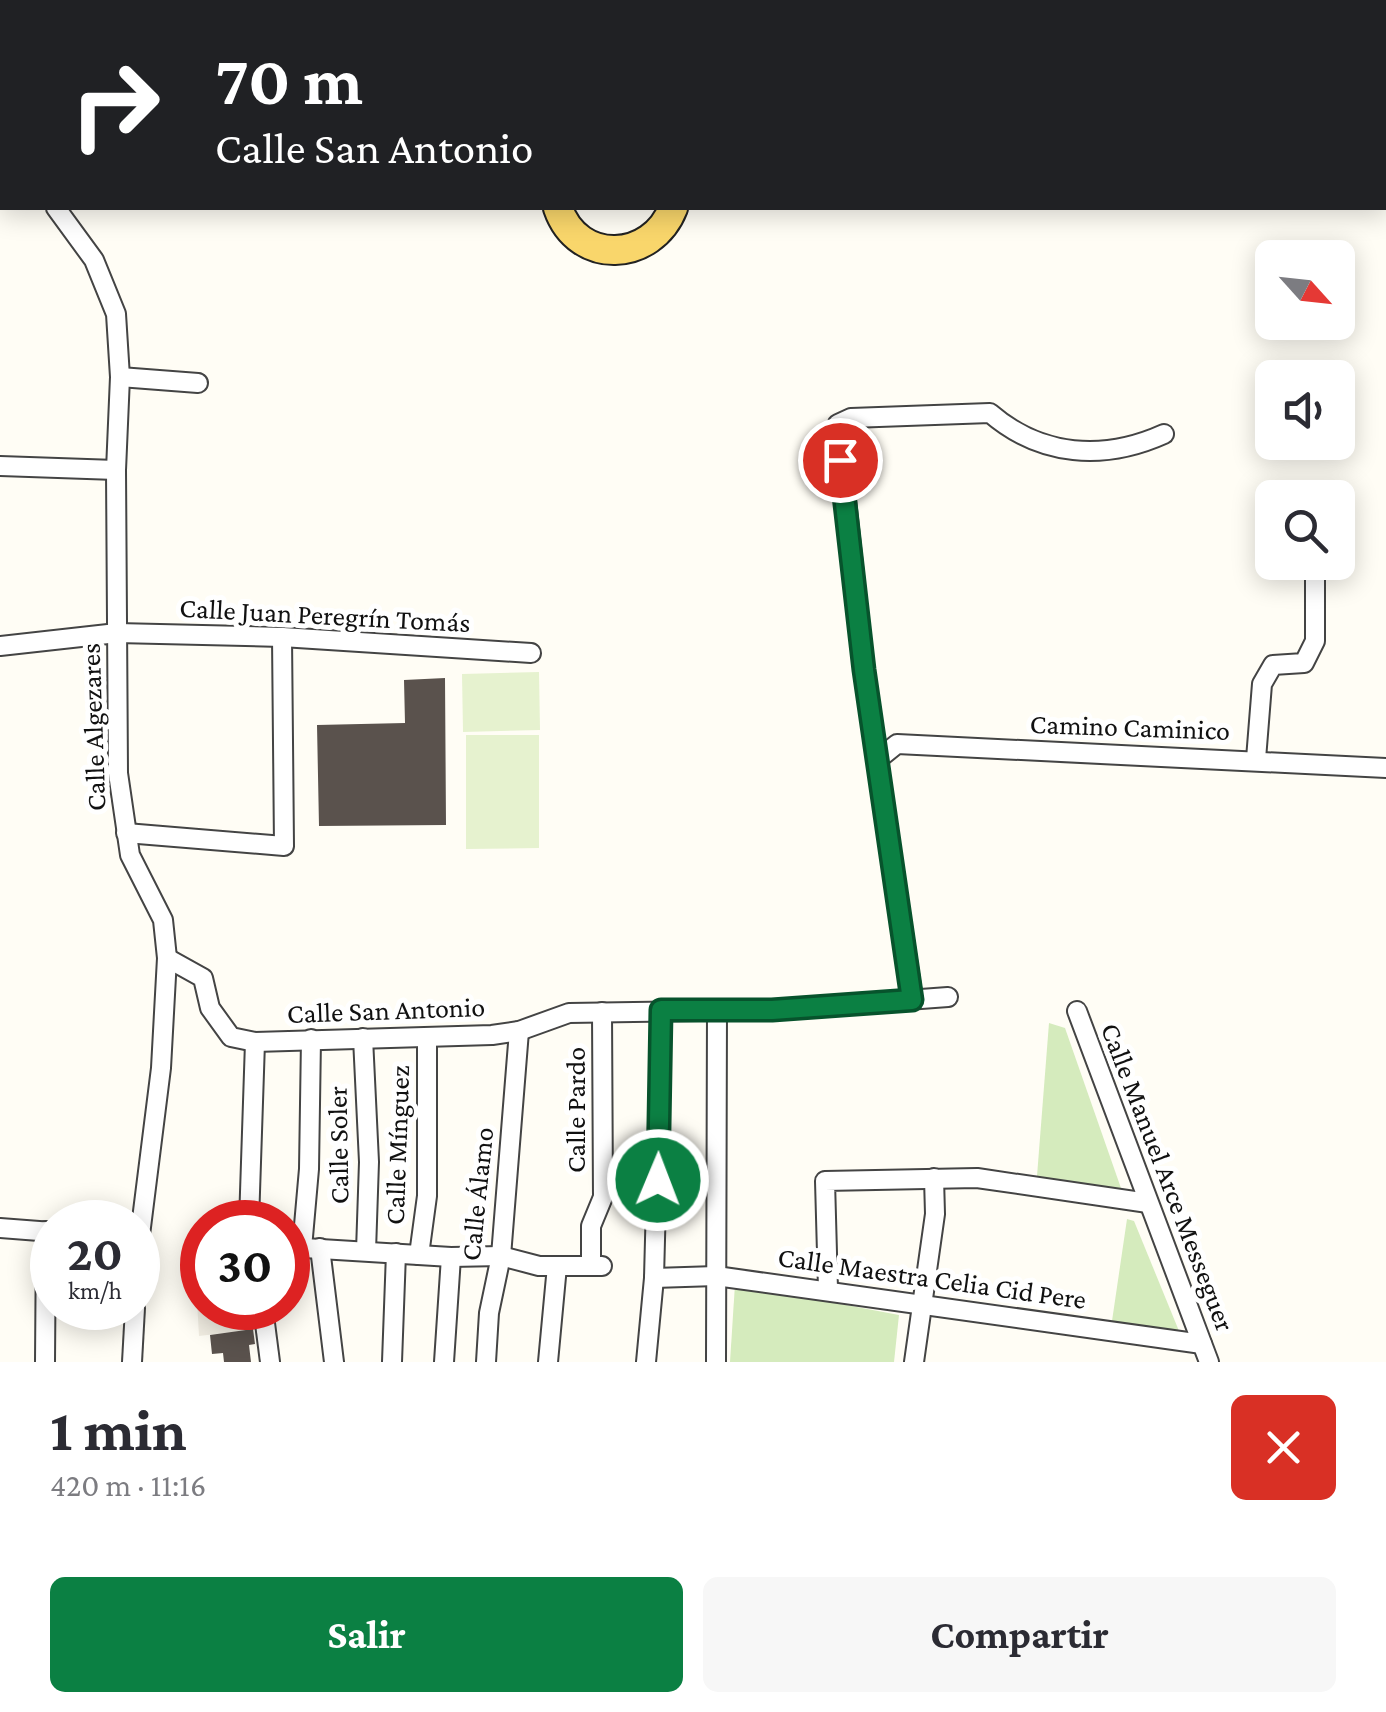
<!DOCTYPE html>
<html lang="es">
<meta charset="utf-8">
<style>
body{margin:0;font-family:"Crimson Pro",serif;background:#f7f7f7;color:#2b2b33;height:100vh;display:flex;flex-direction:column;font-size:38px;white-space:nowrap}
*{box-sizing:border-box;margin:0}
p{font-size:32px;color:#7c7c81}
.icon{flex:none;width:55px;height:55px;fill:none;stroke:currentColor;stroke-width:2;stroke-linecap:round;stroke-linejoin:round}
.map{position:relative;height:1362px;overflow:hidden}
.sheet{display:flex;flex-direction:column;background:#fff;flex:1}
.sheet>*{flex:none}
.top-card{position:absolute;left:0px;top:0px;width:1388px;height:210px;box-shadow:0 5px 25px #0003;background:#202124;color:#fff;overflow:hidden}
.needle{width:65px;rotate:117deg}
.buttons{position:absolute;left:1255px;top:240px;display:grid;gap:20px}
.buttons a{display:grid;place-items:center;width:100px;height:100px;border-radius:15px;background:#fff;box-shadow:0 5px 25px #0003;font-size:50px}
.speed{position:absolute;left:30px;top:1200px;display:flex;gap:20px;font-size:50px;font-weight:700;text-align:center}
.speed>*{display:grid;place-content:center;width:130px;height:130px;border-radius:50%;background:#fff;box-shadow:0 5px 25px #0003;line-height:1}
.speed small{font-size:25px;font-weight:400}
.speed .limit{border:15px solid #d22;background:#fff;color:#111}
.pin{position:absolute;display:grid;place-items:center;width:85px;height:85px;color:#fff;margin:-42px;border:5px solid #fff;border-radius:50%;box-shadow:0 2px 10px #0007}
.me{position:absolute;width:110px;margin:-55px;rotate:1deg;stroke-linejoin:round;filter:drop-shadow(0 0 8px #0008)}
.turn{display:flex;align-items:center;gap:35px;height:210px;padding:0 50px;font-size:45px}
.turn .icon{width:130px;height:130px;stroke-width:2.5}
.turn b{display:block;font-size:70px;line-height:85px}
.round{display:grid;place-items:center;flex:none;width:105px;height:105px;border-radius:15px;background:#f7f7f7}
.overview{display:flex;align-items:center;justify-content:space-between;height:170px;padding:0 50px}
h1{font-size:60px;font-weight:700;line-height:75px}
.primary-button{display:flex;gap:20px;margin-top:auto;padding:20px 50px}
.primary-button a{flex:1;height:115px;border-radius:15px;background:#0b8043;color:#fff;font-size:40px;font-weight:700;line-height:115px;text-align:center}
.primary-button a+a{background:#f7f7f7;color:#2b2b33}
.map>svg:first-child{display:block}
.green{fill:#d5ebbd}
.pitch{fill:#e6f2cf}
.plaza{fill:#f1ede2}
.building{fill:#5a524d}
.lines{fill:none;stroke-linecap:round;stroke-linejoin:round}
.street-casing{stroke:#444;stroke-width:22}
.primary-casing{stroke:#222;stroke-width:32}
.street{stroke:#fff;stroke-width:18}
.primary{stroke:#f9d66b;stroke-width:28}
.route-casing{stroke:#07532c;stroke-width:25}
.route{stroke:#0b8043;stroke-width:18}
.labels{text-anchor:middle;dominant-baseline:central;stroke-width:10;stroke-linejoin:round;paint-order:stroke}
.street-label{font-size:28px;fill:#111;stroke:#fff}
</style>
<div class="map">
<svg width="1386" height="1362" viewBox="0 0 1386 1362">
<rect width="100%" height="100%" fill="#fffdf5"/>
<!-- green -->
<g class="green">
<path d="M1049,1023L1065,1028L1122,1191L1037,1176Z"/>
<path d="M1127,1219L1134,1221L1179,1331L1112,1321Z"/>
<path d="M735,1284L899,1315L894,1362H730Z"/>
</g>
<!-- pitch -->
<g class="pitch">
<path d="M539,672L540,730L463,732L462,674Z"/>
<path d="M466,735H539V848L466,849Z"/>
</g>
<!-- plaza -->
<path class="plaza" d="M196,1283H202V1308H255L258,1329L199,1336Z"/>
<!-- building -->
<g class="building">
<path d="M445,678L446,825L319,826L317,725L405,723L404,680Z"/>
<path d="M253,1329L255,1344L249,1345L251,1362H224L223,1353L212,1354L210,1335Z"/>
</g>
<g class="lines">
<defs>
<g id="street">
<path d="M17,2V0"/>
<path d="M0,93L2,89"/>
<path d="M56,208L94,260L116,314L120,377L116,470L118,773L130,855L163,920L167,958L161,1068L138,1251"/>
<path d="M120,377L198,383"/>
<path d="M0,466L116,470"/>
<path d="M0,646L117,633L282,637L531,653"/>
<path d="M1256,759L1262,684L1273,665L1304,663L1315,641V577"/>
<path d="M877,760L897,744L1386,768"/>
<path d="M126,833L284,846L282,637"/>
<path d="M167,958L203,978L210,1008L231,1037L255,1042L492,1035L519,1031L569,1013L772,1010L948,997"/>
<path d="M913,1000L864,670L838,424L851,418L990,413C1041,457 1104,461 1164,434"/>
<path d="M1077,1011L1209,1362"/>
<path d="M363,1038L369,1162L366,1251"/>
<path d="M249,1222L255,1042"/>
<path d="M0,1228L52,1232"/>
<path d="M288,1247L451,1257L501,1256L539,1266H602"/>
<path d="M302,1248L309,1169L311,1039"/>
<path d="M320,1248L334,1362"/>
<path d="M419,1255L427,1196V1037"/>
<path d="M591,1266V1226L603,1197L602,1012"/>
<path d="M654,1278L716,1276L1202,1344"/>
<path d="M828,1289L825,1181L977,1178L1148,1203"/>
<path d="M263,1308L270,1362"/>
<path d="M45,1362L46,1231"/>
<path d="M132,1362L135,1308"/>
<path d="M392,1362L396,1253"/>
<path d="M444,1362L451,1257"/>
<path d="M486,1362L489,1313L501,1256L519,1031"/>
<path d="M548,1362L557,1266"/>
<path d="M646,1362L654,1278L661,1011"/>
<path d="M716,1362L717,1010"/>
<path d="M914,1362L935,1214L934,1178"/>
</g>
<g id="primary">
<path d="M1385,153H1386"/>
<path d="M0,166H2"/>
<path d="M1385,176H1386"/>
<path d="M0,187H2"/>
<path d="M558,208C578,266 652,262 673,208"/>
</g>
</defs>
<!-- street casing -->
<use href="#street" class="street-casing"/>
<!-- primary casing -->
<use href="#primary" class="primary-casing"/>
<!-- street -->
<use href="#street" class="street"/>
<!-- primary -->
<use href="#primary" class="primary"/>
</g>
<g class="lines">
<defs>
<path id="route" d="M658,1180L661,1010H772L912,1000L864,670L840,460"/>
</defs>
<!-- route casing -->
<use href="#route" class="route-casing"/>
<!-- route -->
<use href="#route" class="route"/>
</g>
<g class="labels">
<!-- street labels -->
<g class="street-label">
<text transform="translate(325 615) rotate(3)">Calle Juan Peregrín Tomás</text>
<text transform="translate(93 727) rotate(-92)">Calle Algezares</text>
<text transform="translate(1130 727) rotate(2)">Camino Caminico</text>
<text transform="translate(386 1010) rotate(-2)">Calle San Antonio</text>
<text transform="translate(575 1110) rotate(-90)">Calle Pardo</text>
<text transform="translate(338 1145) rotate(-91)">Calle Soler</text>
<text transform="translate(397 1145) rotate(-88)">Calle Mínguez</text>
<text transform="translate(1168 1177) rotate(69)">Calle Manuel Arce Messeguer</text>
<text transform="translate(477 1194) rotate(-84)">Calle Álamo</text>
<text transform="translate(932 1278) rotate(8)">Calle Maestra Celia Cid Pere</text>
</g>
</g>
</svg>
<div class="buttons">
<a><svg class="needle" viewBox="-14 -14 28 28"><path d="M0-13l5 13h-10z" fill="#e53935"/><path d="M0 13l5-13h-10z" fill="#7c7c81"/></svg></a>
<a><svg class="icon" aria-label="sound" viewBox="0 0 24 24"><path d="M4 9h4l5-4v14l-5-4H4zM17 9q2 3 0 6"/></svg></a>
<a><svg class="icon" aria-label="search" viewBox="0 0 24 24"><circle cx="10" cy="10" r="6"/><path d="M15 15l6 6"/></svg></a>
</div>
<div class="speed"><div>20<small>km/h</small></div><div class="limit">30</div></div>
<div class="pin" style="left:840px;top:460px;background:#d93025"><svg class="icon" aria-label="arrive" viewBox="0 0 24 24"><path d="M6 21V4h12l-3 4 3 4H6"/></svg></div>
<svg class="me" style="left:658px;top:1180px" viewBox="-20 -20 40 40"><circle r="17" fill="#0b8043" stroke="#fff" stroke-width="3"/><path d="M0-11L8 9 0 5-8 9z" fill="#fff"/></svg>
<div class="top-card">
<div class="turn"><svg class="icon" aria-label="right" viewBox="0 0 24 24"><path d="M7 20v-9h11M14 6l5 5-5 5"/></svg><div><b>70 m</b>Calle San Antonio</div></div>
</div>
</div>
<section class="sheet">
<div class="overview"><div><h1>1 min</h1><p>420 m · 11:16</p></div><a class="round" style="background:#d93025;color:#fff"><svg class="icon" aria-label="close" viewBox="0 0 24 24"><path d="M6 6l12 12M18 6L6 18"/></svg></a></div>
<div class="primary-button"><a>Salir</a><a>Compartir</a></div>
</section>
